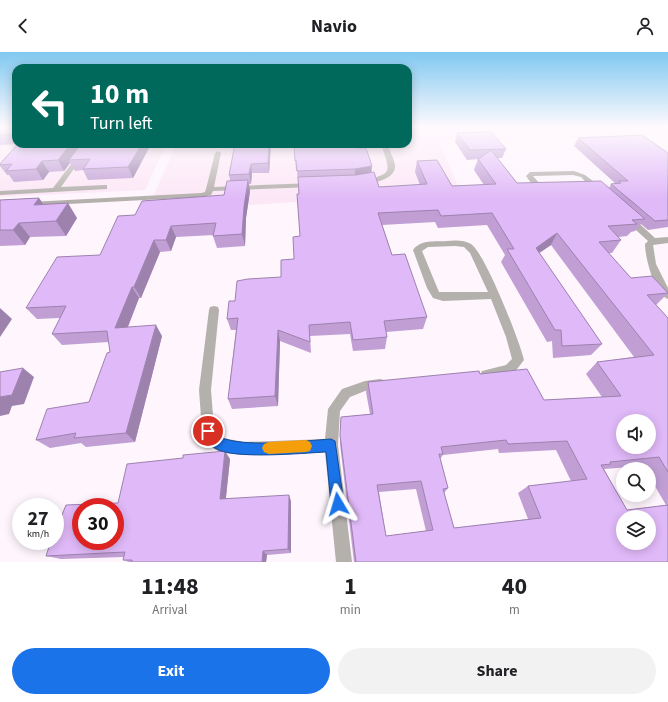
<!DOCTYPE html>
<style>
body{margin:0;font-family:"Source Sans 3",sans-serif;background:#f2f2f2;color:#202124;height:100vh;display:flex;flex-direction:column;font-size:15px;white-space:nowrap}
*{box-sizing:border-box;margin:0}
p{font-size:13px;color:#757577}
.icon{flex:none;width:22px;height:22px;fill:none;stroke:currentColor;stroke-width:2;stroke-linecap:round;stroke-linejoin:round}
.map{position:relative;height:510px;overflow:hidden}
.drawer{display:flex;flex-direction:column;background:#fff;flex:1}
.drawer>*{flex:none}
.hud{position:absolute;left:12px;top:12px;width:400px;height:84px;border-radius:12px;box-shadow:0 2px 10px #0003;background:#00695c;color:#fff;overflow:hidden}
.tools{position:absolute;left:616px;top:362px;display:grid;gap:8px}
.tools a{display:grid;place-items:center;width:40px;height:40px;border-radius:50%;background:#fff;box-shadow:0 2px 10px #0003;font-size:20px}
.speed{position:absolute;left:12px;top:446px;display:flex;gap:8px;font-size:20px;font-weight:700;text-align:center}
.speed>*{display:grid;place-content:center;width:52px;height:52px;border-radius:50%;background:#fff;box-shadow:0 2px 10px #0003;line-height:1}
.speed small{font-size:10px;font-weight:400}
.speed .limit{border:6px solid #d22;background:#fff;color:#111}
.pin{position:absolute;display:grid;place-items:center;width:34px;height:34px;color:#fff;margin:-17px;border:2px solid #fff;border-radius:50%;box-shadow:0 1px 4px #0007}
.me{position:absolute;width:44px;margin:-22px;rotate:353deg;stroke-linejoin:round;filter:drop-shadow(0 0 3px #0008)}
.turn{display:flex;align-items:center;gap:14px;height:84px;padding:0 12px;font-size:18px}
.turn .icon{width:52px;height:52px;stroke-width:2.5}
.turn b{display:block;font-size:28px;line-height:34px}
.eta{display:flex;justify-content:space-evenly;align-items:center;height:68px;text-align:center}
.eta b{font-size:24px;font-weight:700;line-height:28px}
.cta{display:flex;gap:8px;margin-top:auto;padding:8px 12px}
.cta a{flex:1;height:46px;border-radius:24px;background:#1a73e8;color:#fff;font-size:16px;font-weight:700;line-height:46px;text-align:center}
.cta a+a{background:#f2f2f2;color:#202124}
header{display:flex;justify-content:space-between;align-items:center;height:52px;padding:0 12px;background:#fff;font-size:18px;font-weight:700}
.map>svg:first-child{display:block}
.education{fill:#fce7f6}
.lines{fill:none;stroke-linecap:round;stroke-linejoin:round}
.minor{fill:#b4b0ac;fill-rule:evenodd}
.wall{fill:#c19fd5;fill-rule:evenodd}
.shaded-wall{fill:#9d82ae}
.building{fill:#e0b9f8;stroke:#9d82ae;fill-rule:evenodd}
.route{fill:#1a73e8;stroke:#114b97}
.slow{fill:#f59e0b}
</style>
<header><svg class="icon" aria-label="back" viewBox="0 0 24 24"><path d="M15 5l-7 7 7 7"/></svg>Navio<svg class="icon" aria-label="person" viewBox="0 0 24 24"><circle cx="12" cy="8" r="4"/><path d="M4 21q1-7 8-7t8 7"/></svg></header>
<div class="map">
<svg width="668" height="510" viewBox="0 0 668 510">
<rect width="100%" height="100%" fill="#fef5fd"/>
<!-- education -->
<g class="education">
<path d="M0,75L16,92H166L145,138L0,145Z"/>
<path d="M408,75H668V84L438,88L461,141L325,148L146,160L177,92H408Z"/>
</g>
<g class="lines">
<!-- minor -->
<g class="minor">
<path d="M381,92H387C390,99 394,107 395,113C397,127 371,133 362,131V129C393,121 391,122 381,92Z"/>
<path d="M218,99L221,101L214,135L312,131L316,133L312,135L213,139L211,143L202,145L30,154L26,152L30,150L201,141L205,140L206,137L215,101Z"/>
<path d="M80,102L83,104L61,135L104,133H107V137L0,143V139L53,136L78,103Z"/>
<path d="M574,119L585,123L602,136V140H596L581,125L573,123L533,124L541,133L537,135H534L526,124L530,120Z"/>
<path d="M626,165H632L655,186L668,185V191L653,193L656,212L668,236V247C654,242 645,205 645,192L648,189L626,169Z"/>
<path d="M447,189C455,188 465,188 471,192C485,201 520,290 524,308L514,321L486,328L482,327L480,323L482,319L506,313L512,307L506,285L491,247L443,249L433,246L427,236L413,198C421,187 435,190 447,189ZM455,194L464,195L470,201L488,240H439L422,199L428,195Z"/>
<path d="M214,254L218,255L219,258L211,338L214,376L223,386L244,390L325,387L328,357L342,337L365,329L380,327L384,328L386,332L384,336L365,339L350,345L340,359L338,393L352,510H336L325,400C303,401 230,408 214,397C209,393 204,385 202,379L199,338L209,258L210,255Z"/>
</g>
</g>
<!-- wall -->
<g class="wall">
<path d="M0,75H16V92H151L133,126L88,128L83,118L75,119L70,111L64,119L49,120L43,128L14,130L9,123H7L0,114V112L17,92L0,93Z"/>
<path d="M457,81L506,97L502,106H497L517,131L609,136L611,132H616L574,94L578,86L668,101V175L648,178L641,172L635,179L631,180L627,184L618,185L621,188L612,201H608L631,226L668,241L656,253L668,266V510H354L340,392L341,365L370,362L366,340L368,330L480,322L544,348L602,345L586,322L597,310L634,305L551,193L539,201L602,292L591,303L553,306L552,289L547,290L501,210L505,203L487,173L438,176L435,170L382,173L392,203L427,265L423,277L386,280L387,285L385,297L353,299L350,282L310,284L311,301L280,289L278,354L232,357L228,347L236,278H231L227,267L235,249L281,225L294,207L300,184L299,142L297,119H296L294,92L357,96L371,120L379,135L420,133L415,120L417,109L452,134L484,133L474,118L478,107L467,108L455,90ZM498,397L499,401L556,398L571,429L528,434L518,441L528,467L454,476L444,441L448,436L440,407L443,403ZM643,414L645,417H649V424L666,453L627,458L604,417ZM416,437L426,479L386,484L379,440Z"/>
<path d="M271,92L269,121H252L251,132H249L250,139L246,166L245,194L217,196L213,184L214,183L176,185L171,199L160,200L141,246H139L128,275L162,284L135,390L86,395L81,391L50,396L36,388L89,350L110,300L109,290L62,293L52,282L60,266L37,267L26,256L100,203L135,163L224,143L230,128L229,123Z"/>
<path d="M39,146L43,152L77,166L66,184L30,185L25,193L0,194V148Z"/>
<path d="M230,407L226,446L291,449V501L267,503L266,510H129L123,508L124,505L61,507L46,504L118,451Z"/>
</g>
<!-- shaded-wall -->
<g class="shaded-wall">
<path d="M71,92H83L69,108L70,111L64,119L58,108Z"/>
<path d="M142,92H151L133,126L128,115Z"/>
<path d="M269,92H271L269,121L268,111Z"/>
<path d="M42,109L49,120L43,128L36,117Z"/>
<path d="M251,112L252,121L251,132L249,122Z"/>
<path d="M372,114L371,125L355,128V117Z"/>
<path d="M248,128L250,139L246,166L245,194L242,182L244,155Z"/>
<path d="M39,146L49,161L34,153Z"/>
<path d="M68,151L77,166L66,184L56,169Z"/>
<path d="M19,171L30,185L25,193L13,178Z"/>
<path d="M171,174L176,185L171,199L166,188Z"/>
<path d="M557,181L551,193L529,208L536,196Z"/>
<path d="M154,188L160,200L141,246L134,235Z"/>
<path d="M132,235L139,246L123,287L115,276Z"/>
<path d="M0,256L12,267L0,285Z"/>
<path d="M156,273L162,284L135,390L126,381Z"/>
<path d="M278,278L280,289L278,354L275,344Z"/>
<path d="M23,316L34,325L24,352L12,354L9,362L0,364V345Z"/>
<path d="M225,399L230,407L225,453L220,447Z"/>
<path d="M289,443L291,449V501L288,497Z"/>
<path d="M263,499L267,503L266,510H262Z"/>
</g>
<!-- building -->
<g class="building">
<path d="M0,75H16V82L0,83Z"/>
<path d="M491,80L506,97L470,98L457,81Z"/>
<path d="M642,83L668,101V168L655,169L611,132L621,131L619,129H628L578,86Z"/>
<path d="M18,92H71L58,108L42,109L36,117L6,119L12,112L0,113V112Z"/>
<path d="M81,92H142L128,115L83,117L90,107L69,108Z"/>
<path d="M235,92H269L268,111L251,112L249,122L229,123Z"/>
<path d="M294,92H356L357,96H366L372,114L355,117L297,119L296,108L295,109Z"/>
<path d="M491,98L517,131L601,129L645,167L632,168L637,172L608,174L621,188L599,190L631,226L652,224L668,241L647,243L668,266V420L659,405L610,410L611,412L601,413L627,458L668,453V510H356L340,383L341,365L373,362L368,330L479,319L480,322L527,317L544,348L621,344L597,310L654,303L557,181L536,196L602,292L562,294L561,278H555L507,197H514L492,161L441,164L438,158L378,161L392,203L405,202L427,265L384,269L387,285L353,288L350,270L309,273L310,290L278,278L275,344L228,347L238,266L227,267L229,249H235L237,229L248,227L281,225V208L294,207L293,185L300,184L297,142H299L298,125L356,123L374,120L379,135L427,132L417,109L437,108L452,134L496,132L478,107ZM623,369H649V395H623ZM506,388L508,392L567,389L587,427L528,434L541,466L454,476L443,437L448,436L439,402H443L441,395ZM421,429L433,478L386,484L377,433ZM623,465H649V491H623Z"/>
<path d="M248,128L244,155L242,182L213,184L216,171L171,174L166,188H154L134,235H132L115,276L156,273L126,381L74,386L76,381L36,388L47,357L89,350L107,301L110,300L107,279L52,282L66,254L26,256L57,205L100,203L118,164L135,163L142,149L224,143L227,129Z"/>
<path d="M39,146L34,153L68,151L56,169L19,171L13,178H0V148Z"/>
<path d="M23,316L12,343L0,345V320Z"/>
<path d="M225,399L220,447L289,443L288,497L263,499L262,510H132V508H123L125,500L46,504L51,489H55V480L66,453L118,451L127,412L183,406V403ZM81,455H115V489H81Z"/>
</g>
<!-- sky -->
<linearGradient id="sky" x2="0" y2="1"><stop stop-color="#80c8f0"/><stop offset="0.51" stop-color="#fffafe"/><stop offset="1" stop-color="#fffafe" stop-opacity="0"/></linearGradient>
<rect width="668" height="147" fill="url(#sky)"/>
<!-- route -->
<path class="route" d="M208,373C215,376 218,385 225,387C252,395 302,389 331,387L335,389L344,452L342,456L338,458L333,456L331,452L326,400C303,401 232,408 215,396C210,393 205,385 202,379L204,375Z"/>
<!-- slow -->
<path class="slow" d="M306,388L310,390L312,394L310,399L306,400L269,402L264,400L262,396L264,392L269,390Z"/>
</svg>
<div class="tools">
<a><svg class="icon" aria-label="sound" viewBox="0 0 24 24"><path d="M4 9h4l5-4v14l-5-4H4zM17 9q2 3 0 6"/></svg></a>
<a><svg class="icon" aria-label="search" viewBox="0 0 24 24"><circle cx="10" cy="10" r="6"/><path d="M15 15l6 6"/></svg></a>
<a><svg class="icon" aria-label="layers" viewBox="0 0 24 24"><path d="M12 4l9 5-9 5-9-5zM3 14l9 5 9-5"/></svg></a>
</div>
<div class="speed"><div>27<small>km/h</small></div><div class="limit">30</div></div>
<div class="pin" style="left:208px;top:379px;background:#d93025"><svg class="icon" aria-label="arrive" viewBox="0 0 24 24"><path d="M6 21V4h12l-3 4 3 4H6"/></svg></div>
<svg class="me" style="left:338px;top:452px" viewBox="-20 -20 40 40"><path d="M0-17L14 15 0 8-14 15z" fill="#1a73e8" stroke="#fff" stroke-width="4"/></svg>
<div class="hud">
<div class="turn"><svg class="icon" aria-label="left" viewBox="0 0 24 24"><path d="M17 20v-9H6M10 6l-5 5 5 5"/></svg><div><b>10 m</b>Turn left</div></div>
</div>
</div>
<section class="drawer">
<div class="eta">
<div><b>11:48</b><p>Arrival</p></div>
<div><b>1</b><p>min</p></div>
<div><b>40</b><p>m</p></div>
</div>
<div class="cta"><a>Exit</a><a>Share</a></div>
</section>
